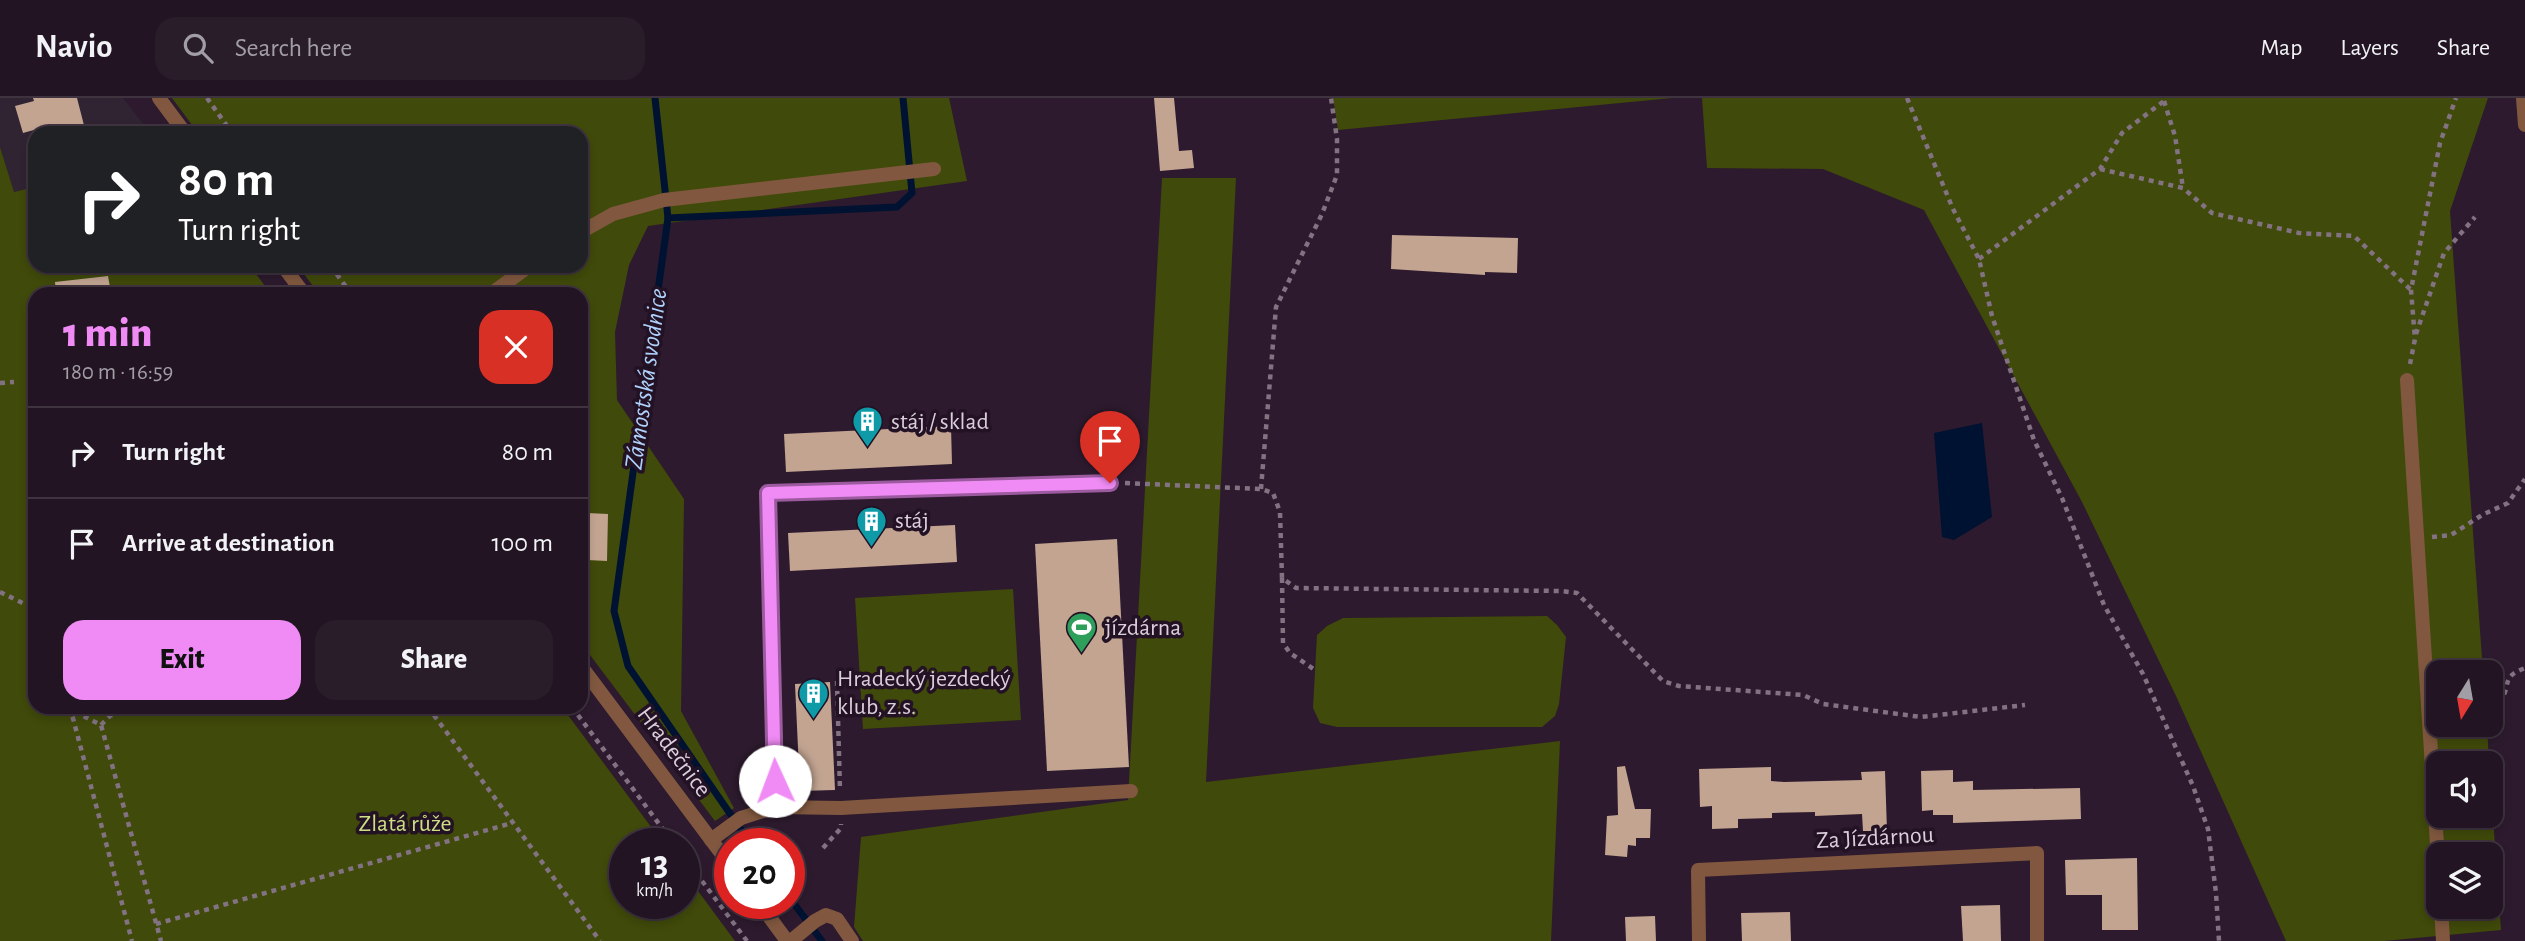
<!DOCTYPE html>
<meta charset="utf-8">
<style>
body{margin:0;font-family:"Alegreya Sans",sans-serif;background:#2a1d2a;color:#f1f3f6;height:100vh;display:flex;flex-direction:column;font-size:26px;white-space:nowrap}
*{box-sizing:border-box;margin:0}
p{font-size:23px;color:#a29ea5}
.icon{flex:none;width:38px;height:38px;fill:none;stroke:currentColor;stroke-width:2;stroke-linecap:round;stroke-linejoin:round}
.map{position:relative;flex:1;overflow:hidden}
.drawer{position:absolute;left:28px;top:189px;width:560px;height:427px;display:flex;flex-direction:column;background:#221422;border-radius:21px;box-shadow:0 4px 10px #0003,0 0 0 2px #3f3340}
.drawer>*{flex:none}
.banner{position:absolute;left:28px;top:28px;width:560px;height:147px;border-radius:21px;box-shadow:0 4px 10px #0003,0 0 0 2px #3f3340;background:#202124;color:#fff;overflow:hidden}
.needle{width:46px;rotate:191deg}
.controls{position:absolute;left:2426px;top:562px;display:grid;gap:14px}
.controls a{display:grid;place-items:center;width:77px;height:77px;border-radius:14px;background:#221422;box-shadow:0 4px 10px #0003,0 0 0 2px #3f3340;font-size:35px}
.speed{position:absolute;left:609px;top:730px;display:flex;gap:14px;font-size:35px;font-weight:700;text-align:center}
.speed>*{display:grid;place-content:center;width:91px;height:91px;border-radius:50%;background:#221422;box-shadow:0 4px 10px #0003,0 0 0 2px #3f3340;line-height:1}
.speed small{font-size:18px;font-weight:400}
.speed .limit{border:10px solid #d22;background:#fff;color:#111}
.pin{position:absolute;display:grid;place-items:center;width:60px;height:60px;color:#fff;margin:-72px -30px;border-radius:50% 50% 50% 0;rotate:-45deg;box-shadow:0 0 7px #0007}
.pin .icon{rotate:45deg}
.me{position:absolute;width:77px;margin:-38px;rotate:358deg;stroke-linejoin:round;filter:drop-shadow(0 0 5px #0008)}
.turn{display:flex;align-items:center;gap:24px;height:147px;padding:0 35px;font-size:32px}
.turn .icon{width:91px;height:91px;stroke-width:2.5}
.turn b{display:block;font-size:49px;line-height:60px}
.round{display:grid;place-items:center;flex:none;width:74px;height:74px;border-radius:21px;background:#2a1d2a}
.summary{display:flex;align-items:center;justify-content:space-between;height:119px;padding:0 35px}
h1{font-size:42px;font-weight:800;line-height:52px;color:#f08bf5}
.cta{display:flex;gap:14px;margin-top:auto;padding:14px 35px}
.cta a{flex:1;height:80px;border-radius:21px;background:#f08bf5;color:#111;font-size:28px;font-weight:800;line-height:80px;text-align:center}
.cta a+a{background:#2a1d2a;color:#f1f3f6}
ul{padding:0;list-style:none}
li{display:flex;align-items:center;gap:21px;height:91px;padding:0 35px;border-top:2px solid #3f3340}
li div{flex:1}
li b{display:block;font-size:26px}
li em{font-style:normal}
header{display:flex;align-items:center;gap:42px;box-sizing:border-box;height:98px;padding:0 35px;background:#221422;border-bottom:2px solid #3f3340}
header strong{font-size:33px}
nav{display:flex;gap:38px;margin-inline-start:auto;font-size:24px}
.search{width:490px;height:63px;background:#2a1d2a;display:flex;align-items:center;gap:18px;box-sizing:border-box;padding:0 24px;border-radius:21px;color:#a29ea5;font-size:26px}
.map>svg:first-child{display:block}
.commercial{fill:#302432}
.green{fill:#404a0a;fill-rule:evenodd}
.water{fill:#001231}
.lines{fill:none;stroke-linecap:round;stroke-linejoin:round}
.stream{stroke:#001231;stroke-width:7}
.building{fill:#c2a491}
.path{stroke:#827282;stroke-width:4.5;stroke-dasharray:5 5;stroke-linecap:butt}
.service{stroke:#81583f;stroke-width:14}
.minor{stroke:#81583f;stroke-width:14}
.route-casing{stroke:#9c5a9f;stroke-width:18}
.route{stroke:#f08bf5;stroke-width:12}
.labels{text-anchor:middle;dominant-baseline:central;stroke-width:7;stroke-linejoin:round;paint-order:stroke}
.poi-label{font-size:24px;fill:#dbcedb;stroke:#231124;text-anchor:start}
.street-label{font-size:24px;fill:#dbcedb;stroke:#231124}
.park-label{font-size:24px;fill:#ccdf85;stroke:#231124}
.water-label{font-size:26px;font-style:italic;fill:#afd1fc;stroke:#231124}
</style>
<header>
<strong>Navio</strong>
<div class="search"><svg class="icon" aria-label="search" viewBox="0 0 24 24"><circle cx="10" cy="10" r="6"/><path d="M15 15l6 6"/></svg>Search here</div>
<nav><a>Map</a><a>Layers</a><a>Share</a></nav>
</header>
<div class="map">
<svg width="2525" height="843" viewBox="0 0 2525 843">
<rect width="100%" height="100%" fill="#2d1a2e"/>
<!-- commercial -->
<path class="commercial" d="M0,0H123L150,35H35V89L14,94L0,49Z"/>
<!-- green -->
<g class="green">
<path d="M172,0H949L967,83L648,128L629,167L615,234L617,302L684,401L681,613L734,710L715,723L581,545V196H319L298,168H581V35H198Z"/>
<path d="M1333,0H1672L1338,32Z"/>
<path d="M1702,0H2488L2450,113L2483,574H2438V626L2487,627L2489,665H2438V718H2490V678L2501,832L2384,843H2286L2176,598L2082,404L1924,112L1823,71L1707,70ZM2438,756H2490V808H2438Z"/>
<path d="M0,49L14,94L35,89V168H250L271,196H35V609H562L663,745L625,746V805H684V774L735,843H0Z"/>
<path d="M1162,80H1236L1206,684L1560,643L1551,843H863L854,829L861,739L1128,702Z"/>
<path d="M1013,491L1021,622L863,631L855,500Z"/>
<path d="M1547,518L1557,527L1566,539L1559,606L1555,618L1542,629H1337L1320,625L1313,610L1317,537L1327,528L1343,520Z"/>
</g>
<!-- water -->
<path class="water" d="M1982,325L1992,419L1954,442L1942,439L1934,335Z"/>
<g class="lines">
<!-- stream -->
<g class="stream">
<path d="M655,0L668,120"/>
<path d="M751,746L628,568L614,513L668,120L897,109L912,95L903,0"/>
<path d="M789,799L822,843"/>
</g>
</g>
<!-- building -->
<g class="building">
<path d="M33,0H77L86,35H42L41,30L23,35L15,8L34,3Z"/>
<path d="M1154,0H1174L1179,53L1192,52L1194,70L1160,73Z"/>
<path d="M1392,137L1518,140L1517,175L1485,174V177L1391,171Z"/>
<path d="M108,178L111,195L56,196L55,184Z"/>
<path d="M951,328L952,366L786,374L784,336Z"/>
<path d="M587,415L608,416L607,463L587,462V437H581V416Z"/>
<path d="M955,427L957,464L790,473L788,435Z"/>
<path d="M1117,441L1129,669L1047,673L1035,446Z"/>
<path d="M830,584L835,692L800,693L795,586Z"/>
<path d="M1625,668L1635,711H1651L1650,740H1636V748L1628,747L1627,759L1605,757L1607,718L1618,717L1617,669Z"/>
<path d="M1771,669V683L1784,684L1862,682L1861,674L1885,673L1887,733H1863L1862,716L1815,718V714L1772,715V720L1738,721V730L1712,731V708L1700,709L1699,671Z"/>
<path d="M1953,672V684L1973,683V692L2080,690L2081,721L1953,725V717H1933V712L1922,713L1921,673Z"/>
<path d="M2137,760L2138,832H2102V797H2066L2065,762Z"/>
<path d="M2000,807L2001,843H1963L1961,808Z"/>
<path d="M1790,814L1791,843H1742L1741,815Z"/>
<path d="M1655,818L1656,843H1626L1625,819Z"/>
</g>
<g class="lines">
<!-- path -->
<g class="path">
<path d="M207,0L232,35"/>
<path d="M1907,0L1953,111L1979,161L1992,218L2034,342L2062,400L2104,507L2143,576L2193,688L2208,731L2216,795L2219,843"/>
<path d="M2164,3L2175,38L2183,90"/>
<path d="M2100,71L2183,90L2212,115L2299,135L2354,138L2411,192"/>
<path d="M1979,161L2100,71L2122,35L2164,3V0"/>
<path d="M331,168L351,196"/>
<path d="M2416,236L2444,155L2475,119"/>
<path d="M2410,266L2415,241L2411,192L2440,45L2456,0"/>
<path d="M0,285L14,284"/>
<path d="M1125,385L1261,391L1273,395L1280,414L1282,480L1296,490L1561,493L1577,495L1663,583L1679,588L1803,597L1823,606L1921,619L2025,607"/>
<path d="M1261,391L1276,209L1322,116L1337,77V41L1331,0"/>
<path d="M2432,439L2451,437L2482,417L2508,405L2525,381"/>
<path d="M1282,480L1283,545L1290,555L1315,572"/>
<path d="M0,494L35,511"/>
<path d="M837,583L840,693"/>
<path d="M70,609L132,843"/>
<path d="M81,609L83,618L101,627L161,843"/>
<path d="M428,609L600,843"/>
<path d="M572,609L674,746"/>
<path d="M2490,610C2494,608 2498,606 2500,603C2513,586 2499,580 2525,570"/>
<path d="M101,627L110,618L134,609"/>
<path d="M749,736L757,746"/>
<path d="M823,750L841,730V726"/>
<path d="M684,759L747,843"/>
<path d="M156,826L512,725"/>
</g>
<!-- service -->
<g class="service">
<path d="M2523,0L2525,27"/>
<path d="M581,134L613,116L664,102L934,71"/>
<path d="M491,196L529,168"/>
<path d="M2407,282L2438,762"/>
<path d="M776,709L841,710L1131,693"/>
<path d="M711,742L741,720L776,709L767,395L1110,385"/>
<path d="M2441,808L2443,843"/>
<path d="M791,843L815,823L826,817L837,821L852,843"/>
</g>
<!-- minor -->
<g class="minor">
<path d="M159,0L185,35"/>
<path d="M283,168L304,196"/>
<path d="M581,568L730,767"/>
<path d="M759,805L787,843"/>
<path d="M1699,843L1698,772L2037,755V843"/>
</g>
</g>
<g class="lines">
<defs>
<path id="route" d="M775,683L768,395L1110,385"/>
</defs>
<!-- route casing -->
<use href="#route" class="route-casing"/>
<!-- route -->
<use href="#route" class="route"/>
</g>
<!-- icons -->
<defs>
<symbol id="building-pin" viewBox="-11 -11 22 30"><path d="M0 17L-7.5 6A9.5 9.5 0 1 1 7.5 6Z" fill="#0f9aa8" stroke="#231124"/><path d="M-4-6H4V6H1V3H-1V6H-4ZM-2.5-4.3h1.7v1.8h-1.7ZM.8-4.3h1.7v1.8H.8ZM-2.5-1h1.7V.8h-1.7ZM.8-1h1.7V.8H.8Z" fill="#fff"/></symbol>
<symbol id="stadium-pin" viewBox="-11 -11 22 30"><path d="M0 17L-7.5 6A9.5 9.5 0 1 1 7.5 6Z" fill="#2e9e5b" stroke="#231124"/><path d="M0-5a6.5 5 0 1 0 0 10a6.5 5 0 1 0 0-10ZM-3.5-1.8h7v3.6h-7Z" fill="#fff"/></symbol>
</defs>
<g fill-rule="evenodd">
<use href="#building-pin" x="850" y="306" width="35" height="47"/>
<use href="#building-pin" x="854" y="406" width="35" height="47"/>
<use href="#stadium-pin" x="1064" y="512" width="35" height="47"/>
<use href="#building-pin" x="796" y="578" width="35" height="47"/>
</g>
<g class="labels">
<!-- poi labels -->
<g class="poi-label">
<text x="891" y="324">stáj / sklad</text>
<text x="895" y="423">stáj</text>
<text x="1105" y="530">jízdárna</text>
<text x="837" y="581">Hradecký jezdecký<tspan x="837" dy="28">klub, z.s.</tspan></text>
</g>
<!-- street labels -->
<g class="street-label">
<text transform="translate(674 654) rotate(53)">Hradečnice</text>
<text transform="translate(1875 740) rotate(-3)">Za Jízdárnou</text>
</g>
<!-- park labels -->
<g class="park-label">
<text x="405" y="726">Zlatá růže</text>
</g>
<!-- water labels -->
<g class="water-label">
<text transform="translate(646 281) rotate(-82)">Zámostská svodnice</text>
</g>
</g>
</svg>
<div class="controls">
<a><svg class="needle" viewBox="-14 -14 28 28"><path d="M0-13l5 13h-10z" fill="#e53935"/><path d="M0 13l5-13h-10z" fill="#a29ea5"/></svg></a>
<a><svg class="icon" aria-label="sound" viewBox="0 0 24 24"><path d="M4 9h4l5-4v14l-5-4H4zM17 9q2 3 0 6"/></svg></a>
<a><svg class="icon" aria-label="layers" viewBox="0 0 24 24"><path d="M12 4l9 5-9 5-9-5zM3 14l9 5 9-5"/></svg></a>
</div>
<div class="speed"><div>13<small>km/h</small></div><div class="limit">20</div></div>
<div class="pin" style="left:1110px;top:385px;background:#d93025"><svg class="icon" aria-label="arrive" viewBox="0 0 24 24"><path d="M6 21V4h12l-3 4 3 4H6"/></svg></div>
<svg class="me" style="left:775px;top:683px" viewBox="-20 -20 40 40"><circle r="19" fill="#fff"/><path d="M0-13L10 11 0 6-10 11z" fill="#f08bf5"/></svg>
<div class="banner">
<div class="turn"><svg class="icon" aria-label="right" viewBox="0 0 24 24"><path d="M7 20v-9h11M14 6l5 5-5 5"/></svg><div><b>80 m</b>Turn right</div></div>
</div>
<section class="drawer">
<div class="summary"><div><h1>1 min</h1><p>180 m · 16:59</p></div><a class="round" style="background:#d93025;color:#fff"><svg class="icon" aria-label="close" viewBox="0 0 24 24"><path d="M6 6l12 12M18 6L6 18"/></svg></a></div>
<ul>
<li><svg class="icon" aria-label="right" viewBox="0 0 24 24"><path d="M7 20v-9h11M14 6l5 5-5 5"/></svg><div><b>Turn right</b></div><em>80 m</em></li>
<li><svg class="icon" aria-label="arrive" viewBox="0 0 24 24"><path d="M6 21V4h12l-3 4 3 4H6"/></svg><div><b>Arrive at destination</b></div><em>100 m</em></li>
</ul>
<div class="cta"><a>Exit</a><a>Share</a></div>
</section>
</div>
